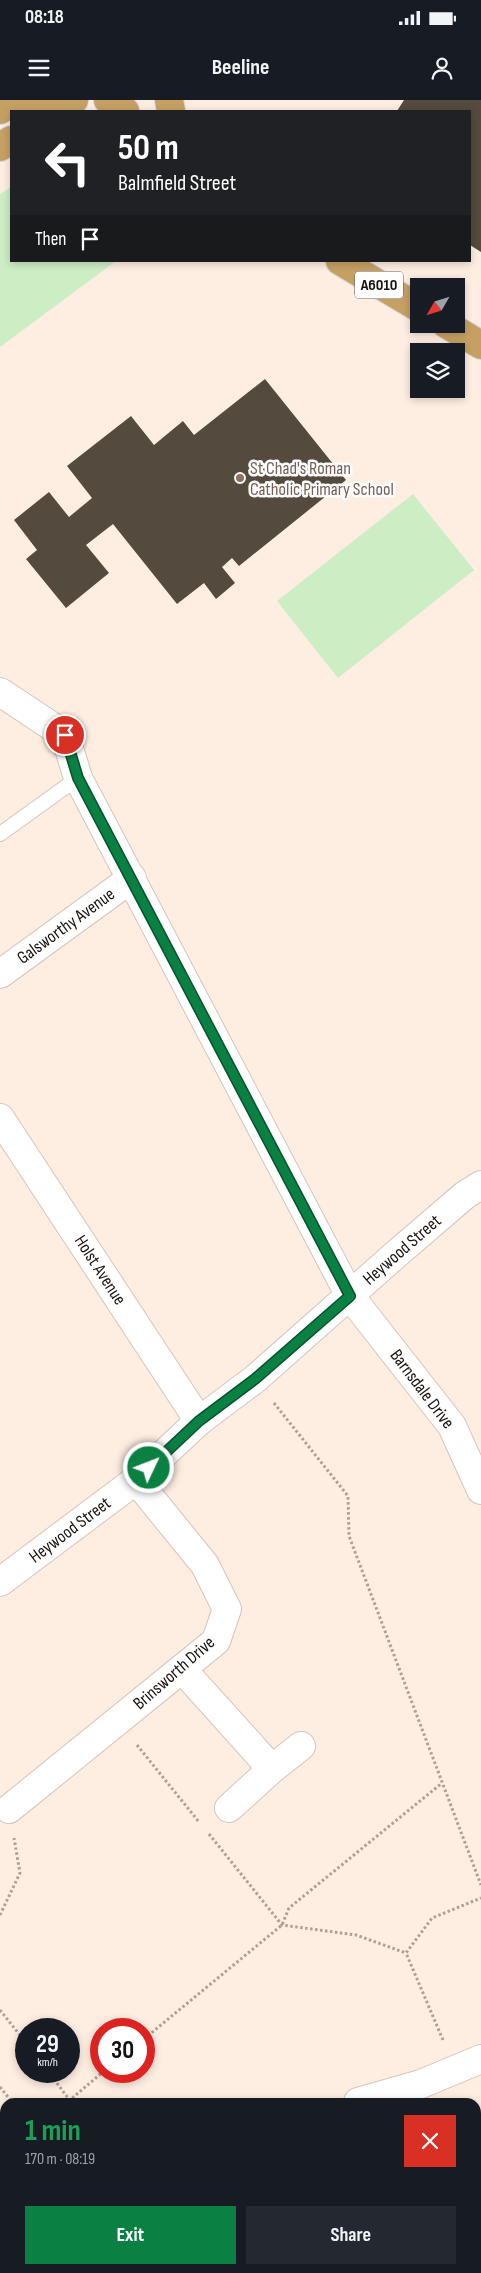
<!DOCTYPE html>
<meta charset="utf-8">
<style>
body{margin:0;font-family:"Sofia Sans Condensed",sans-serif;background:#242831;color:#f1f3f6;height:100vh;display:flex;flex-direction:column;font-size:19px;white-space:nowrap}
*{box-sizing:border-box;margin:0}
p{font-size:16px;color:#9ea1a6}
.icon{flex:none;width:28px;height:28px;fill:none;stroke:currentColor;stroke-width:2;stroke-linecap:round;stroke-linejoin:round}
.map{position:relative;flex:1;overflow:hidden}
.sheet{position:absolute;left:0px;top:1998px;width:481px;height:176px;display:flex;flex-direction:column;background:#171b24;border-radius:15px 15px 0 0;box-shadow:0 2px 8px #0003}
.sheet>*{flex:none}
.top-card{position:absolute;left:10px;top:10px;width:461px;height:152px;border-radius:0px;box-shadow:0 2px 8px #0003;background:#202124;color:#fff;overflow:hidden}
.needle{width:32px;rotate:231deg}
.buttons{position:absolute;left:410px;top:178px;display:grid;gap:10px}
.buttons a{display:grid;place-items:center;width:55px;height:55px;border-radius:0px;background:#171b24;box-shadow:0 2px 8px #0003;font-size:25px}
.speed{position:absolute;left:15px;top:1918px;display:flex;gap:10px;font-size:25px;font-weight:700;text-align:center}
.speed>*{display:grid;place-content:center;width:65px;height:65px;border-radius:50%;background:#171b24;box-shadow:0 2px 8px #0003;line-height:1}
.speed small{font-size:12px;font-weight:400}
.speed .limit{border:8px solid #d22;background:#fff;color:#111}
.pin{position:absolute;display:grid;place-items:center;width:42px;height:42px;color:#fff;margin:-21px;border:2px solid #fff;border-radius:50%;box-shadow:0 1px 5px #0007}
.me{position:absolute;width:55px;margin:-28px;rotate:47deg;stroke-linejoin:round;filter:drop-shadow(0 0 4px #0008)}
.turn{display:flex;align-items:center;gap:18px;height:105px;padding:0 25px;font-size:22px}
.turn .icon{width:65px;height:65px;stroke-width:2.5}
.turn b{display:block;font-size:35px;line-height:42px}
.then{display:flex;align-items:center;height:48px;padding:0 25px;background:#0003;gap:10px;font-size:19px}
.round{display:grid;place-items:center;flex:none;width:52px;height:52px;border-radius:0px;background:#242831}
.overview{display:flex;align-items:center;justify-content:space-between;height:85px;padding:0 25px}
h1{font-size:30px;font-weight:700;line-height:38px;color:#1e9e55}
.primary-button{display:flex;gap:10px;margin-top:auto;padding:10px 25px}
.primary-button a{flex:1;height:58px;border-radius:0px;background:#0b8043;color:#fff;font-size:20px;font-weight:700;line-height:58px;text-align:center}
.primary-button a+a{background:#242831;color:#f1f3f6}
.status{display:flex;justify-content:space-between;align-items:center;height:35px;padding:0 25px;background:#171b24;direction:ltr}
.status svg{height:14px;fill:currentColor}
header{display:flex;justify-content:space-between;align-items:center;height:65px;padding:0 25px;background:#171b24;font-size:22px;font-weight:700}
.map>svg:first-child{display:block}
.green{fill:#cdedc4}
.building{fill:#544a3d}
.lines{fill:none;stroke-linecap:round;stroke-linejoin:round}
.lane-casing{stroke:#d6c5b9;stroke-width:16}
.street-casing{stroke:#d6c5b9;stroke-width:30}
.highway-casing{stroke:#d6d5d4;stroke-width:30}
.path{stroke:#ada097;stroke-width:3;stroke-dasharray:2.5 2.5;stroke-linecap:butt}
.lane{stroke:#fff;stroke-width:14}
.street{stroke:#fff;stroke-width:28}
.highway{stroke:#c6a063;stroke-width:28}
.route-casing{stroke:#07532c;stroke-width:12}
.route{stroke:#0b8043;stroke-width:9}
.education-dot{fill:#8d6e63;stroke:#fefefe;stroke-width:2}
.labels{text-anchor:middle;dominant-baseline:central;stroke-width:5;stroke-linejoin:round;paint-order:stroke}
.shield{fill:#fefefe;stroke:#5e5a57;stroke-width:1}
.shield-label{font-size:16px;font-weight:bold;fill:#19130f}
.education-label{font-size:18px;fill:#785e54;stroke:#fefefe;text-anchor:start}
.street-label{font-size:18px;fill:#19130f;stroke:#fefefe}
</style>
<div class="status"><b>08:18</b><svg viewBox="0 0 49 12"><path d="M0 12V9h3v3zM5 12V6h3v6zM10 12V3h3v9zM15 12V0h3v12zM26 1h20v11H26zM47 4h2v5h-2z"/></svg></div>
<header><svg class="icon" aria-label="menu" viewBox="0 0 24 24"><path d="M4 6h16M4 12h16M4 18h16"/></svg>Beeline<svg class="icon" aria-label="person" viewBox="0 0 24 24"><circle cx="12" cy="8" r="4"/><path d="M4 21q1-7 8-7t8 7"/></svg></header>
<div class="map">
<svg width="481" height="2173" viewBox="0 0 481 2173">
<rect width="100%" height="100%" fill="#feede1"/>
<!-- green -->
<g class="green">
<path d="M11,87V161H116L0,247V94Z"/>
<path d="M413,394L474,470L338,578L277,501Z"/>
</g>
<!-- building -->
<g class="building">
<path d="M404,0H481V152L470,145V11H397Z"/>
<path d="M265,279L346,380L239,466L232,458L222,467L235,483L216,499L204,483L177,504L113,424L86,445L109,473L66,508L26,459L37,450L14,420L49,392L69,417L92,398L67,366L131,316L154,345L183,321L194,335Z"/>
</g>
<g class="lines">
<defs>
<path id="lane" d="M0,734L78,678"/>
<g id="street">
<path d="M0,592L65,635L78,678L350,1196L452,1326L481,1390"/>
<path d="M0,874L132,778"/>
<path d="M0,1018L199,1321"/>
<path d="M0,1482L136,1380L199,1321L255,1279L394,1156L465,1095L481,1085"/>
<path d="M182,1569L272,1669L229,1708"/>
<path d="M272,1669L301,1646"/>
<path d="M9,1709L216,1541L227,1509L205,1465L136,1380"/>
<path d="M358,2002L421,1984L481,1959"/>
<path d="M268,2169L270,2173"/>
</g>
<g id="highway">
<path d="M32,0L48,11"/>
<path d="M108,0L125,11"/>
<path d="M169,0L171,11"/>
<path d="M0,10L15,0"/>
<path d="M56,11L74,0"/>
<path d="M0,47L11,40"/>
<path d="M340,161L419,208"/>
<path d="M446,224L481,245"/>
</g>
</defs>
<!-- lane casing -->
<use href="#lane" class="lane-casing"/>
<!-- street casing -->
<use href="#street" class="street-casing"/>
<!-- highway casing -->
<use href="#highway" class="highway-casing"/>
<!-- path -->
<g class="path">
<path d="M274,1303L348,1396L349,1436L481,1785"/>
<path d="M137,1645L199,1722"/>
<path d="M209,1734L282,1825L356,1835L406,1853"/>
<path d="M0,1815L20,1773L14,1738"/>
<path d="M0,1910L26,1943"/>
<path d="M144,1939L282,1825L289,1808L442,1683"/>
<path d="M443,1940L406,1853L432,1818L481,1798"/>
<path d="M48,1971L71,2002"/>
<path d="M0,1987L12,2002"/>
<path d="M70,2000L78,2002"/>
<path d="M33,2002L70,2000L104,1971"/>
<path d="M476,2092L481,2091"/>
<path d="M136,2169L138,2173"/>
<path d="M220,2169L221,2173"/>
</g>
<!-- lane -->
<use href="#lane" class="lane"/>
<!-- street -->
<use href="#street" class="street"/>
<!-- highway -->
<use href="#highway" class="highway"/>
</g>
<g class="lines">
<defs>
<path id="route" d="M65,635L78,678L350,1196L255,1279L199,1321L149,1368"/>
</defs>
<!-- route casing -->
<use href="#route" class="route-casing"/>
<!-- route -->
<use href="#route" class="route"/>
</g>
<!-- markers -->
<circle class="education-dot" cx="240" cy="378" r="5"/>
<g class="labels">
<!-- shield labels -->
<rect class="shield" x="355" y="171.5" width="48" height="27" rx="4"/>
<g class="shield-label">
<text x="379" y="185">A6010</text>
</g>
<!-- education labels -->
<g class="education-label">
<text x="250" y="368">St Chad's Roman<tspan x="250" dy="21">Catholic Primary School</tspan></text>
</g>
<!-- street labels -->
<g class="street-label">
<text transform="translate(66 826) rotate(-36)">Galsworthy Avenue</text>
<text transform="translate(402 1150) rotate(-41)">Heywood Street</text>
<text transform="translate(100 1170) rotate(57)">Holst Avenue</text>
<text transform="translate(422 1289) rotate(53)">Barnsdale Drive</text>
<text transform="translate(70 1430) rotate(-37)">Heywood Street</text>
<text transform="translate(174 1573) rotate(-41)">Brinsworth Drive</text>
</g>
</g>
</svg>
<div class="buttons">
<a><svg class="needle" viewBox="-14 -14 28 28"><path d="M0-13l5 13h-10z" fill="#e53935"/><path d="M0 13l5-13h-10z" fill="#9ea1a6"/></svg></a>
<a><svg class="icon" aria-label="layers" viewBox="0 0 24 24"><path d="M12 4l9 5-9 5-9-5zM3 14l9 5 9-5"/></svg></a>
</div>
<div class="speed"><div>29<small>km/h</small></div><div class="limit">30</div></div>
<div class="pin" style="left:65px;top:635px;background:#d93025"><svg class="icon" aria-label="arrive" viewBox="0 0 24 24"><path d="M6 21V4h12l-3 4 3 4H6"/></svg></div>
<svg class="me" style="left:149px;top:1368px" viewBox="-20 -20 40 40"><circle r="17" fill="#0b8043" stroke="#fff" stroke-width="3"/><path d="M0-11L8 9 0 5-8 9z" fill="#fff"/></svg>
<div class="top-card">
<div class="turn"><svg class="icon" aria-label="left" viewBox="0 0 24 24"><path d="M17 20v-9H6M10 6l-5 5 5 5"/></svg><div><b>50 m</b>Balmfield Street</div></div>
<div class="then">Then<svg class="icon" aria-label="arrive" viewBox="0 0 24 24"><path d="M6 21V4h12l-3 4 3 4H6"/></svg></div>
</div>
<section class="sheet">
<div class="overview"><div><h1>1 min</h1><p>170 m · 08:19</p></div><a class="round" style="background:#d93025;color:#fff"><svg class="icon" aria-label="close" viewBox="0 0 24 24"><path d="M6 6l12 12M18 6L6 18"/></svg></a></div>
<div class="primary-button"><a>Exit</a><a>Share</a></div>
</section>
</div>
